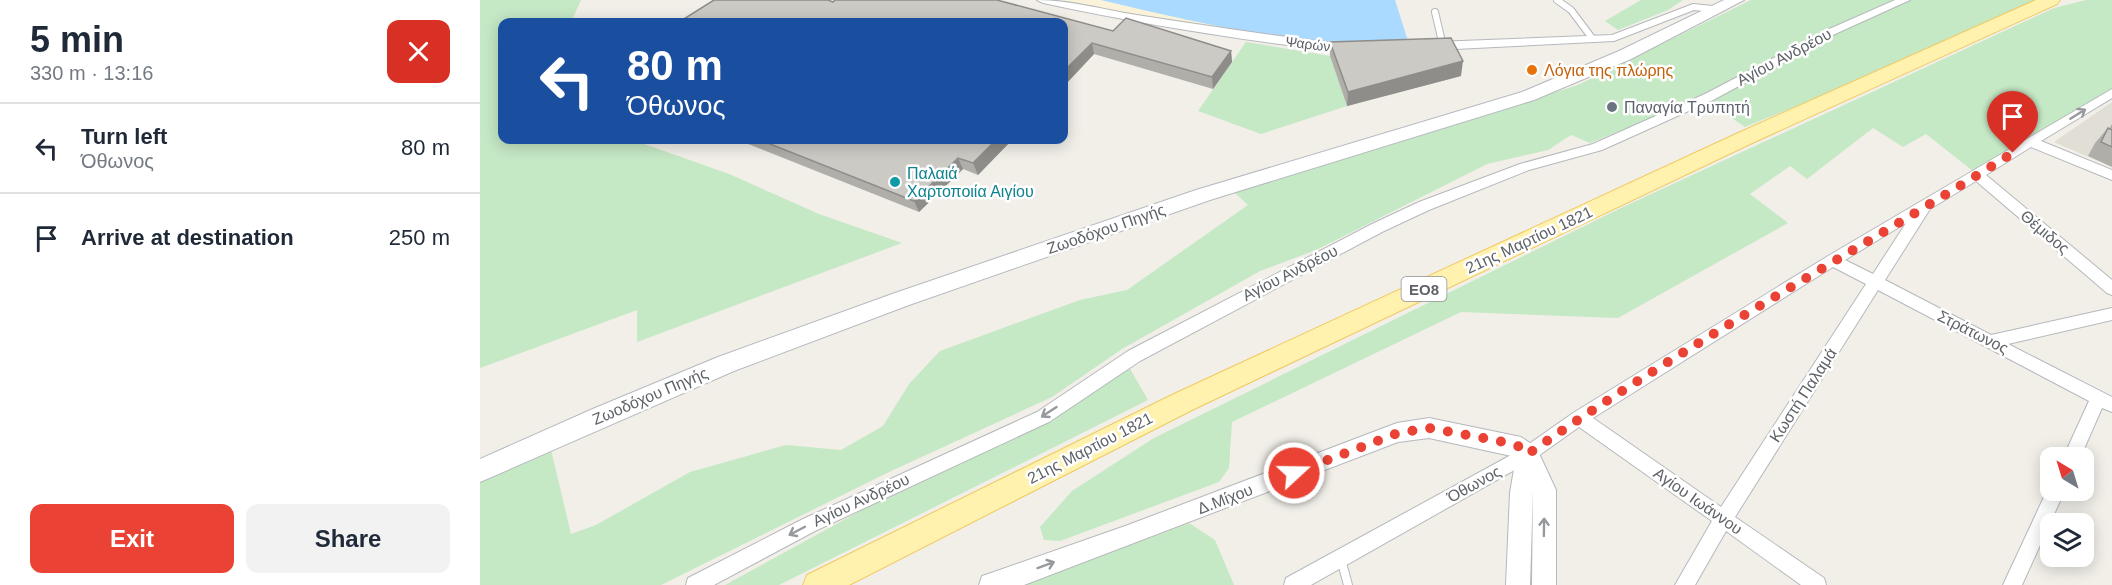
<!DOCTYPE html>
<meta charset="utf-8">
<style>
body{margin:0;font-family:Helvetica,sans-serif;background:#f2f2f3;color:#1f2937;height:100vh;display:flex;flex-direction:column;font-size:22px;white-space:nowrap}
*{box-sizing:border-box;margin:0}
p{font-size:20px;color:#747a83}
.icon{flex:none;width:33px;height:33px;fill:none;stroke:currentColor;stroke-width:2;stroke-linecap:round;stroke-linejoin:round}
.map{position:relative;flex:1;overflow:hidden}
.sheet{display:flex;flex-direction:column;background:#fff;width:480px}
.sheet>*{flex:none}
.top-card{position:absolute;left:18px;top:18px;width:570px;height:126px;border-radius:12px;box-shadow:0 3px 15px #0003;background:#1a4fa0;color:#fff;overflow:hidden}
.needle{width:39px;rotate:322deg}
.buttons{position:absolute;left:1560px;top:447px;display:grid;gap:12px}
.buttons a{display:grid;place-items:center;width:54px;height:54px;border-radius:12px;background:#fff;box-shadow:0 3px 15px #0003;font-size:30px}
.pin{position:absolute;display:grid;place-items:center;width:51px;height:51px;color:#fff;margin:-62px -26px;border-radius:50% 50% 50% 0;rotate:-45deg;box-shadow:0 0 6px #0007}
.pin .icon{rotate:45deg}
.me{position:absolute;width:66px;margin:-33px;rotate:69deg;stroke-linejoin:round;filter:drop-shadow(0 0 4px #0008)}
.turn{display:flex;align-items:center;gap:21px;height:126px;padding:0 30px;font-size:27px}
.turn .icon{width:78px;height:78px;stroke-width:2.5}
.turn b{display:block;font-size:42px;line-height:51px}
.round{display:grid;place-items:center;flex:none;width:63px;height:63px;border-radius:12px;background:#f2f2f3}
.headline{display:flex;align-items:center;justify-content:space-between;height:102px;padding:0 30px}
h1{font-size:36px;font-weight:700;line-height:45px}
.action{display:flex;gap:12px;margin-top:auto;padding:12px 30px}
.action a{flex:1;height:69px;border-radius:12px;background:#ea4335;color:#fff;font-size:24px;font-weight:700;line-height:69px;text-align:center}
.action a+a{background:#f2f2f3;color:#1f2937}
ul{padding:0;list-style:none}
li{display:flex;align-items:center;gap:18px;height:90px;padding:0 30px;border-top:2px solid #e0e1e3}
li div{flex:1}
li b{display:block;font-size:22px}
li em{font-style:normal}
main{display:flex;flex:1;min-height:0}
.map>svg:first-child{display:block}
.education{fill:#e1ded6}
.green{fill:#c5e8c5}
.sand{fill:#fbf3d9}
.water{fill:#aadaff}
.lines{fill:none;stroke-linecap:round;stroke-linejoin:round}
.service-far1-casing{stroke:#b5b8bc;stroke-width:8}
.service-casing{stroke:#b5b8bc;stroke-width:10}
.minor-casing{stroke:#b5b8bc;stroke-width:2}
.tertiary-casing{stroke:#b5b8bc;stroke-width:2}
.secondary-casing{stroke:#b6babf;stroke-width:2}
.primary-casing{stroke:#f2c960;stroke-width:2}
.service-far1{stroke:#fff;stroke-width:6}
.service{stroke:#fff;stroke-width:8}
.minor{fill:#fff;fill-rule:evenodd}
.tertiary{fill:#fff;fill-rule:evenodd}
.secondary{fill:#fff;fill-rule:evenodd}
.primary{fill:#fff2af;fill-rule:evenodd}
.wall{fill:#afaea9}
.shaded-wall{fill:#8f8d8a}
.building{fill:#cccac5;stroke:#8f8d8a;stroke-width:1.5}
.oneway{stroke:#979a9d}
.route{stroke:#ea4335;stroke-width:10;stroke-dasharray:0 18}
.food-dot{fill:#e8710a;stroke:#fff;stroke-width:2}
.worship-dot{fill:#6b7280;stroke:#fff;stroke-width:2}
.culture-dot{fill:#0f9aa8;stroke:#fff;stroke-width:2}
.labels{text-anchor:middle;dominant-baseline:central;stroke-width:5;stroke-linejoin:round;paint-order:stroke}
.far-street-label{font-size:14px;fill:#5f6368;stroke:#fff}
.shield{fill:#fff;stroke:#8f9295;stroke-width:1.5}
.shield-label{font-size:15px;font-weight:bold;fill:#5f6368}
.street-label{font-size:16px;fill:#5f6368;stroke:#fff}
.food-label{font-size:16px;fill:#c56008;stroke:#fff;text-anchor:start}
.worship-label{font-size:16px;fill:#5b616d;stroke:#fff;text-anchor:start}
.culture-label{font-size:16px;fill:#0d838f;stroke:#fff;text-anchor:start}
</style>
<main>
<section class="sheet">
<div class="headline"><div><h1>5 min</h1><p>330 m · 13:16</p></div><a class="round" style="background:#d93025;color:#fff"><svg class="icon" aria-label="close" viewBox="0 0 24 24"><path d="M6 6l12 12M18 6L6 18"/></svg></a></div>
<ul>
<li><svg class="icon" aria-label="left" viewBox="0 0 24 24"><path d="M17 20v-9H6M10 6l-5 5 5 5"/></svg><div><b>Turn left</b><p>Όθωνος</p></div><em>80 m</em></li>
<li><svg class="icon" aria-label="arrive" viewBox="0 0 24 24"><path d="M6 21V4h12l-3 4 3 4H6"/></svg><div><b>Arrive at destination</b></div><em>250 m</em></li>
</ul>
<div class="action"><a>Exit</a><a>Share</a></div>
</section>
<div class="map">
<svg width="1632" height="585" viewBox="0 0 1632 585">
<rect width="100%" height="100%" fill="#f1efe8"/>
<!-- education -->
<path class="education" d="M1632,102V167L1574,142Z"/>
<!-- green -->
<g class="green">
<path d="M0,0H101L91,22H22V140H153L249,174L339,214L422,243L157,342V310L0,368Z"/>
<path d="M1161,0H1203L1188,10L1138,30L1125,21Z"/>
<path d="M1271,0H1567L1530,20L1265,127L1219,96L1168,120L1110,143L1091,135L1068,150L1007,164L836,250L780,271L642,349L572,397L409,472L181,585H0V483L71,450L91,534L116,525L210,472L306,445L361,450L403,426L429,384L460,351L600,300L647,290L768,205L755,193L1098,85Z"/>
<path d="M1606,0H1632V93L1498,175L1446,134L1423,147L1393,128L1327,179L1310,166L1270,194L1308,223L1138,318L981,312L752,422L749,468L739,482L580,541L564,540L560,527L592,491L674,438L1143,207L1574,8Z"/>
<path d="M766,42L850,56L867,106L781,134L718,111Z"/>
<path d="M649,367L668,400L299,585H245L391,505L564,421Z"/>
<path d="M709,523L735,540L754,585H543Z"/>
</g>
<!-- sand -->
<path class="sand" d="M579,0H621L720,22L933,57L775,38Z"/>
<!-- water -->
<path class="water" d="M621,0H915L929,44C907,44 886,45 864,44C783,38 700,19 621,0Z"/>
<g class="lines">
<defs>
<g id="service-far1">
<path d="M1077,0L1091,10L1112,38"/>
<path d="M955,12L963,46"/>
</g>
<path id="service" d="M861,559L868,585"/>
<g id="minor">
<path d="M557,0C591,0 624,10 657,15C728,26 799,37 871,45L877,49L871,53C768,41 665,25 563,3Z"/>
<path d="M1415,0H1430L1355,34L1233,100L1122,150L1049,170L949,210L902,232L660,361L569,422L335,531L234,585H206L208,578L323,519L557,412L648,351L892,224L939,202L1040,164L1113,144L1225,94L1347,30Z"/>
<path d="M1213,4L1233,6L1239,9L1233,12L1214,10L1134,41L955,50L949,46L955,42L1132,35Z"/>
<path d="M1632,89V98L1561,141L1632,170V180L1551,147L1506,175L1632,280V295L1627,293L1496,181L1450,209L1405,280L1511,335L1632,308V320L1528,344L1632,397V412L1622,408L1600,458H1583L1609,401L1398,290L1255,517L1344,578L1346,585H1321L1246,531L1215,585H1195L1232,521L1099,427L1054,459L831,585H804L806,578L1042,449L1093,413L1348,256ZM1426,223L1393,274L1365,260ZM1353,267L1386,284L1241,507L1113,418Z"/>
<path d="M1570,484V490H1585L1542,585H1523Z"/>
</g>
<path id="tertiary" d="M949,418L1041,437L1056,447L1076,490V585H1052L1053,489L1050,585H1026L1030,493L1036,457L949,438L918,442L544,585H499L502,576L511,573L648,525L917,423Z"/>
<path id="secondary" d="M1244,0H1264L1151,59L1054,100L730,200L429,305L254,371L0,482V459L115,408L238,357L415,293L716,190L1042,92L1139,51Z"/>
<path id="primary" d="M1556,0H1580L1577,4L1270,144L712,410L369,585H323L327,575L694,394L1256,134Z"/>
</defs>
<!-- service-far1 casing -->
<use href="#service-far1" class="service-far1-casing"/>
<!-- service casing -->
<use href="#service" class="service-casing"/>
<!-- minor casing -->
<use href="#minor" class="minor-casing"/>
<!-- tertiary casing -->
<use href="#tertiary" class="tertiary-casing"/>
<!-- secondary casing -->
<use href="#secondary" class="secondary-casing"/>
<!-- primary casing -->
<use href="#primary" class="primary-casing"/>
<!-- service-far1 -->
<use href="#service-far1" class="service-far1"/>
<!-- service -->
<use href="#service" class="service"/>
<!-- minor -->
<use href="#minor" class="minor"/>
<!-- tertiary -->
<use href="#tertiary" class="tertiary"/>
<!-- secondary -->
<use href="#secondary" class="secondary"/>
<!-- primary -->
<use href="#primary" class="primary"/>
</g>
<!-- wall -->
<g class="wall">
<path d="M234,0H348L353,2L355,0H517L633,31L646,18L751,51L752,62L733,89L614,54L584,86V22H199Z"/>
<path d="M850,42L981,76L867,106L850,56Z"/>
<path d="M1632,124V167L1608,156L1615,143L1628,128L1629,129Z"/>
<path d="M258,140H532L498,175L483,169L439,212Z"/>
</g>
<!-- shaded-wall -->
<g class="shaded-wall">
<path d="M612,43L614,54L584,86V71Z"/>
<path d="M751,51L752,62L733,89L732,77Z"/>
<path d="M983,61L981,76L867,106L868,92Z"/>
<path d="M516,140H532L498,175L493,163Z"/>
<path d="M478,158L483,169L439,212L434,201Z"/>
</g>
<!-- building -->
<g class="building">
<path d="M234,0H348L353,2L355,0H517L633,31L646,18L751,51L732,77L612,43L584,71V22H199Z"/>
<path d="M971,38L983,61L868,92L850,42Z"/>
<path d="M1628,128L1632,130V147L1621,142Z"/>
<path d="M280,140H516L493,163L478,158L434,201Z"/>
</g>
<!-- one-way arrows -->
<defs><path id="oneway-shaft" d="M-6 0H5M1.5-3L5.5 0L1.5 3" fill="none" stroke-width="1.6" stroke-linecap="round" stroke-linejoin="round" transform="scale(1.5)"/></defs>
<g class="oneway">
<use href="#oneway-shaft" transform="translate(1598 114) rotate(-32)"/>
<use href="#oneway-shaft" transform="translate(569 412) rotate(147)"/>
<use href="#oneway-shaft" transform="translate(1064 527) rotate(-89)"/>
<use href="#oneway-shaft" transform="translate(317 531) rotate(152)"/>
<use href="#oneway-shaft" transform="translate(566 565) rotate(-20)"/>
</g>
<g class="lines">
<!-- route -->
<path class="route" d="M814,473L918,433L949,428L1019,441L1041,447L1048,454C1204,345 1372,254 1533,153"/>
</g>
<!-- markers -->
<circle class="food-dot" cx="1052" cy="70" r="6"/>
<circle class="worship-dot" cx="1132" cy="107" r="6"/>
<circle class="culture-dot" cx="415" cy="182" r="6"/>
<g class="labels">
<!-- far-street labels -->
<g class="far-street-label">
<text transform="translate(828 44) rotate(7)">Ψαρών</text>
</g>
<!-- shield labels -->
<rect class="shield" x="921.5" y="277" width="45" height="24" rx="4.5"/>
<g class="shield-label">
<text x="944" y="289">ΕΟ8</text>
</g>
<!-- street labels -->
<g class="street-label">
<text transform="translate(1304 57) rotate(-28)">Αγίου Ανδρέου</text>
<text transform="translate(626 229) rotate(-19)">Ζωοδόχου Πηγής</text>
<text transform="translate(1565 232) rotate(40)">Θέμιδος</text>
<text transform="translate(1049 240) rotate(-25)">21ης Μαρτίου 1821</text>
<text transform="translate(810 273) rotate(-27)">Αγίου Ανδρέου</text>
<text transform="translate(1493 332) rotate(27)">Στράτωνος</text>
<text transform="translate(1323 395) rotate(-57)">Κωστή Παλαμά</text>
<text transform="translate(170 396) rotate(-23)">Ζωοδόχου Πηγής</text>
<text transform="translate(610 448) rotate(-27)">21ης Μαρτίου 1821</text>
<text transform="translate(994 484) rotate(-29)">Όθωνος</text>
<text transform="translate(745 499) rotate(-21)">Δ.Μίχου</text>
<text transform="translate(381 500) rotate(-25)">Αγίου Ανδρέου</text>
<text transform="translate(1218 501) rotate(35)">Αγίου Ιωάννου</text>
</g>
<!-- food labels -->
<g class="food-label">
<text x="1064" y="70">Λόγια της πλώρης</text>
</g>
<!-- worship labels -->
<g class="worship-label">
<text x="1144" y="107">Παναγία Τρυπητή</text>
</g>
<!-- culture labels -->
<g class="culture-label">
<text x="427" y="173">Παλαιά<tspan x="427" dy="18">Χαρτοποιία Αιγίου</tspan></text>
</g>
</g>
</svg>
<div class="buttons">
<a><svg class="needle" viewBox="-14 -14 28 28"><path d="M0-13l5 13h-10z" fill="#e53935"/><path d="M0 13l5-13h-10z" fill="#747a83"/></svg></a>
<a><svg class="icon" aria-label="layers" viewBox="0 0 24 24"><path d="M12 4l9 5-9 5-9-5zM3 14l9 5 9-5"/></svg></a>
</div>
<div class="pin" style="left:1533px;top:153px;background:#d93025"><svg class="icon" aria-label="arrive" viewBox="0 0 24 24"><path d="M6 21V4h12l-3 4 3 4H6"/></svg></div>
<svg class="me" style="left:814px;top:473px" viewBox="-20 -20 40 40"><circle r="17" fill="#ea4335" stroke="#fff" stroke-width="3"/><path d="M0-11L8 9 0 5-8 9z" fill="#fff"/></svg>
<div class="top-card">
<div class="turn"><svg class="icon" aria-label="left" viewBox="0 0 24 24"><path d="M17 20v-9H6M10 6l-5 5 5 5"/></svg><div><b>80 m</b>Όθωνος</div></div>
</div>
</div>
</main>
